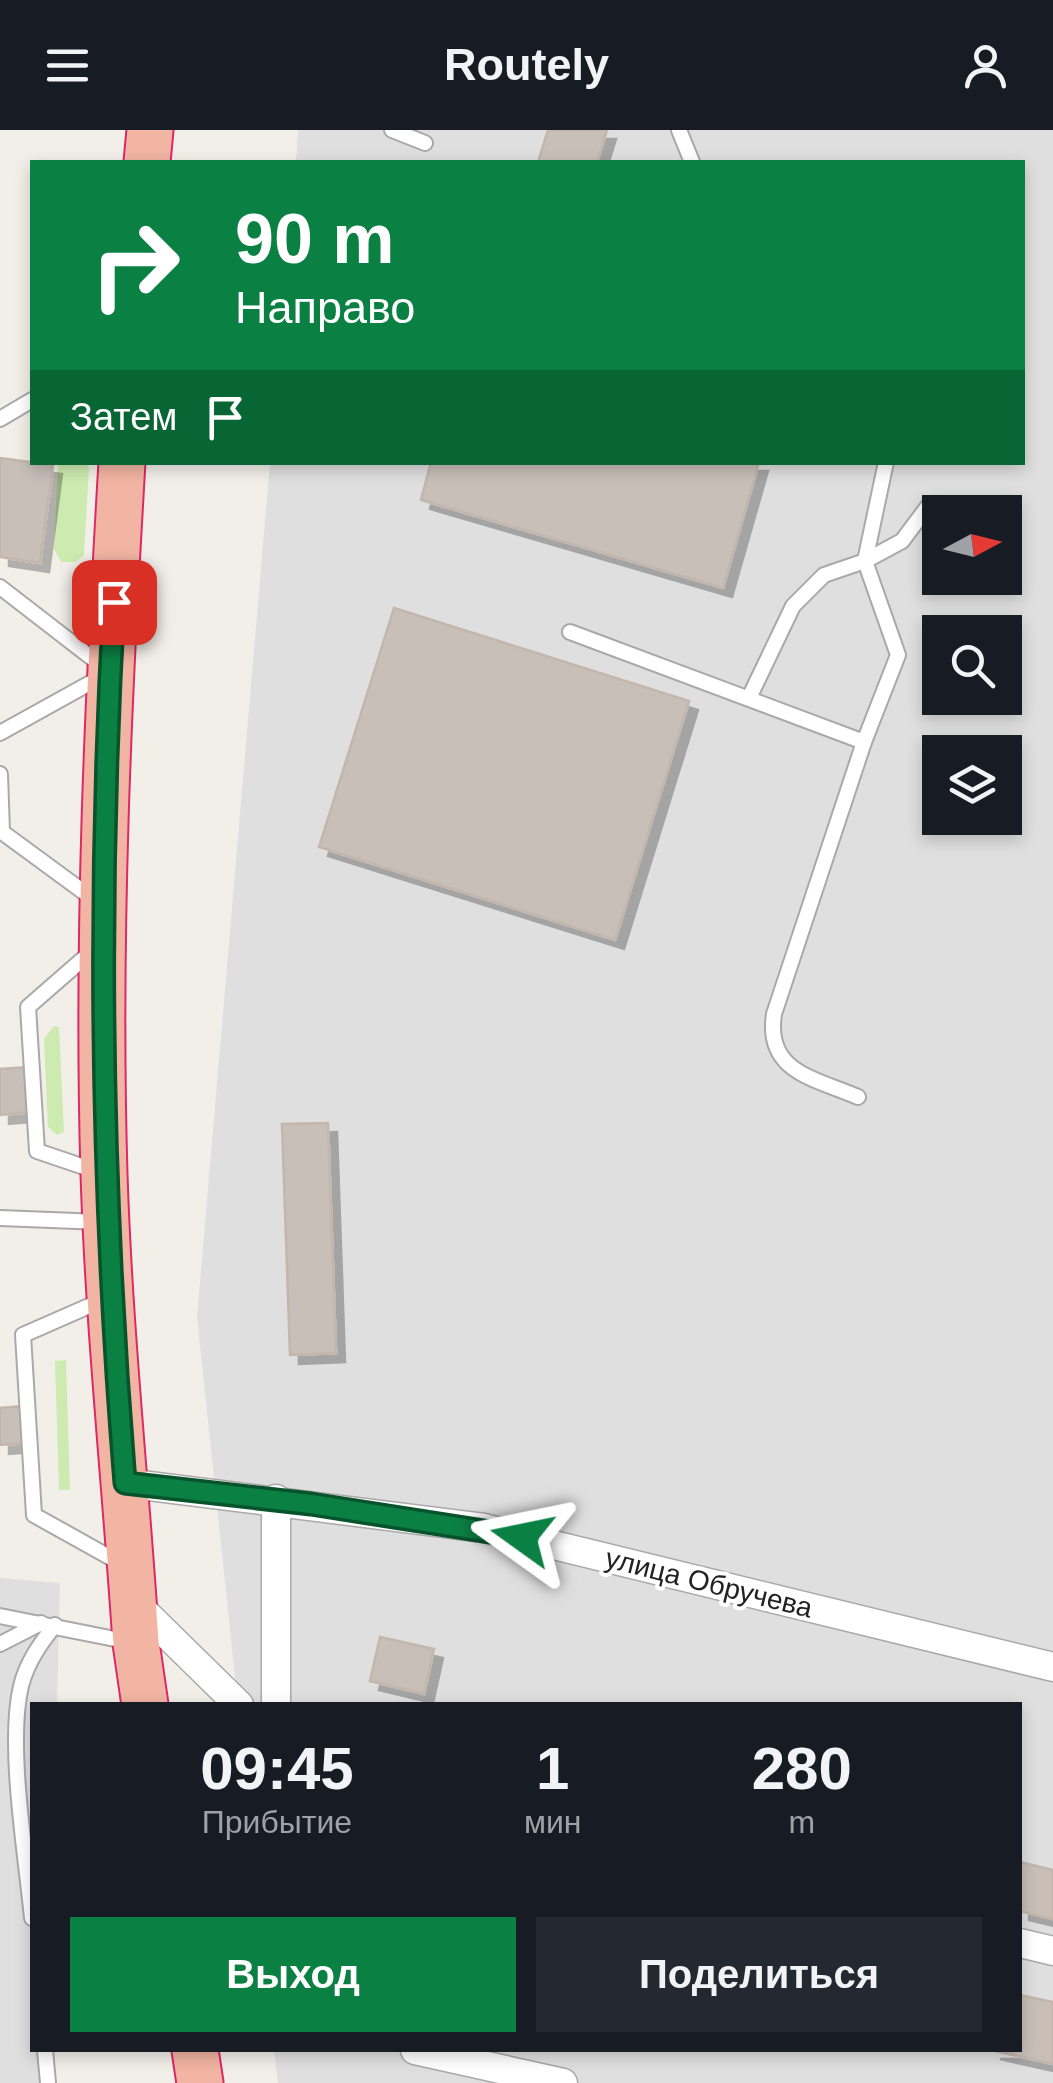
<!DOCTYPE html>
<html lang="ru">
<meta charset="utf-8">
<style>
body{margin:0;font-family:Arial,sans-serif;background:#242831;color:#f1f3f6;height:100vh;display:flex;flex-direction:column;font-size:38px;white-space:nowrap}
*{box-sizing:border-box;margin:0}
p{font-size:32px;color:#9ea1a6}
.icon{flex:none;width:55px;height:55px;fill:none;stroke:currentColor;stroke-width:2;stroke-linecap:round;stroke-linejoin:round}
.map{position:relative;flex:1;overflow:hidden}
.panel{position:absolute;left:30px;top:1572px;width:992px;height:350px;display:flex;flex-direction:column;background:#171b24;border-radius:0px;box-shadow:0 5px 15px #0003}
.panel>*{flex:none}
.guide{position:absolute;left:30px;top:30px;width:995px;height:305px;border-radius:0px;box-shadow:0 5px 15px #0003;background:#0b8043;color:#fff;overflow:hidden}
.needle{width:65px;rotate:83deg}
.fabs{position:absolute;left:922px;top:365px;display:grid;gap:20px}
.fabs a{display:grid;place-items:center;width:100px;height:100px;border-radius:0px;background:#171b24;box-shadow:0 5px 15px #0003;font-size:50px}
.pin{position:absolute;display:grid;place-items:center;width:85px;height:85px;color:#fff;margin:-42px;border-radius:20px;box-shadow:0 5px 15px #0006}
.me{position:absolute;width:110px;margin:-55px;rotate:282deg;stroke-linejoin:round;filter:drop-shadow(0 0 8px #0008)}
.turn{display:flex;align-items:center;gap:35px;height:210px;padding:0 40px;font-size:45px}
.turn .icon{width:130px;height:130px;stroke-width:2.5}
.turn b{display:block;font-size:70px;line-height:85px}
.then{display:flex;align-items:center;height:95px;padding:0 40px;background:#0003;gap:20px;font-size:38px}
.eta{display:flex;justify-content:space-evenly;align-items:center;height:170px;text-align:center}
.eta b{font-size:60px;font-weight:600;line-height:70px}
.action{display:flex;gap:20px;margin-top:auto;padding:20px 40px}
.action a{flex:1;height:115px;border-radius:0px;background:#0b8043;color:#fff;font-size:40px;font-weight:600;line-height:115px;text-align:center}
.action a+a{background:#242831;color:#f1f3f6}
header{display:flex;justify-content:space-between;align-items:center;height:130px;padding:0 40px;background:#171b24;font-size:45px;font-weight:600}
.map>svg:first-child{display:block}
.residential{fill:#e0dfdf;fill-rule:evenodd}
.grass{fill:#cdebb0}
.building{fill:#c7bfb8;stroke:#c4b6ab;stroke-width:2.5;filter:url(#shadow)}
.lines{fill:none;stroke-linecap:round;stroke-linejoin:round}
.service-casing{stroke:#a9a9a9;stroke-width:18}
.minor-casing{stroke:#a9a9a9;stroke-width:31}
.trunk-casing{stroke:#dc2a67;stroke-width:49}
.service{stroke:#fff;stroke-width:14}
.minor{stroke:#fff;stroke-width:28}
.trunk{stroke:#f2b4a3;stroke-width:45}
.route-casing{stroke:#07532c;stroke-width:25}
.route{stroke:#0b8043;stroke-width:18}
.labels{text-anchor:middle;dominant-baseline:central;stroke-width:8;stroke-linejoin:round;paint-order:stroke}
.street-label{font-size:28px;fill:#222;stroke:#fff}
</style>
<header><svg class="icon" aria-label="menu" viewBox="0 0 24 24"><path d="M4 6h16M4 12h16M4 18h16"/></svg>Routely<svg class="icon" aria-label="person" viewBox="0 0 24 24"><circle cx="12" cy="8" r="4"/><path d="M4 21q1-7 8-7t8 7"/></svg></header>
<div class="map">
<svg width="1053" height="1953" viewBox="0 0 1053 1953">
<defs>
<filter id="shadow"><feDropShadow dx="9" dy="9" stdDeviation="0" flood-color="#0004"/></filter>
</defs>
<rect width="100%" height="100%" fill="#f2efe9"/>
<!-- residential -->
<g class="residential">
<path d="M298,0H1053V1953H278L274,1920H1020V1575H238L197,1187L270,333L1022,332V32H296ZM940,382H1005V448H940ZM940,502H1005V568H940ZM940,622H1005V688H940Z"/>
<path d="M0,1448L60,1453L57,1575H32V1920H48L47,1953H0Z"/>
</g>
<!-- grass -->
<g class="grass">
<path d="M58,333H87L89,338L84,425L75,432H61L54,419Z"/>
<path d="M54,896L59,897L64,1002L57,1005L48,997L44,909Z"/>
<path d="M66,1230L70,1360H59L55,1231Z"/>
</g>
<!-- building -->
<g class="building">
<path d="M548,0H607L597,32H538Z"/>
<path d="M0,328L53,335L40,433L0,427Z"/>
<path d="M431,332H759L723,458L421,370Z"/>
<path d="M394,478L689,571L615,810L319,717Z"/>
<path d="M28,937L32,982L0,985V939Z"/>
<path d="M328,993L336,1223L290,1225L282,994Z"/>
<path d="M22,1276L26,1313L0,1315V1278Z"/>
<path d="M380,1507L434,1519L424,1564L370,1551Z"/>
<path d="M1020,1732L1053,1740V1789L1020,1781Z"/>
<path d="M1020,1865L1053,1872V1934L991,1920H1020Z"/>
</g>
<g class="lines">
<defs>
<g id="service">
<path d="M392,0L425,13"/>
<path d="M679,0L692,32"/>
<path d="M0,289L32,270"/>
<path d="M0,457L110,542L0,603"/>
<path d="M570,502L864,612"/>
<path d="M749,568L793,476L824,445L865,431L902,411L929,375"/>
<path d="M0,644L2,702L96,771"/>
<path d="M91,822L28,877L37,1021L99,1042"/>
<path d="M858,967C814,948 765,942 774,884L864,612L898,525L865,431L886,332"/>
<path d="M0,1088L101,1092"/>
<path d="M105,1169L23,1205L34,1385L120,1433"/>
<path d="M0,1486L130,1512"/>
<path d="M0,1514L41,1493"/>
<path d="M32,1788C26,1725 7,1615 21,1556C27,1532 40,1514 55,1495"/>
<path d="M45,1920L48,1953"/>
</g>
<g id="minor">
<path d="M125,1353L484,1398L1053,1537"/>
<path d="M133,1471L239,1575"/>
<path d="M276,1575V1369"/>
<path d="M1020,1813L1053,1821"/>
<path d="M415,1920L563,1953"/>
</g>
<g id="trunk">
<path d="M147,32L150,0"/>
<path d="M122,332C108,569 97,807 104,1044C109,1201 126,1357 136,1513L145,1575"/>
<path d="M195,1920L200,1953"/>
</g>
</defs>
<!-- service casing -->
<use href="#service" class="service-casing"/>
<!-- minor casing -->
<use href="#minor" class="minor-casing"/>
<!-- trunk casing -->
<use href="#trunk" class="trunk-casing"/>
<!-- service -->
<use href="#service" class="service"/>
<!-- minor -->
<use href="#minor" class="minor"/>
<!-- trunk -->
<use href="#trunk" class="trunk"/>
</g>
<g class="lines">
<defs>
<path id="route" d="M114,472C97,766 101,1060 125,1353L311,1374L522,1407"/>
</defs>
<!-- route casing -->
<use href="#route" class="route-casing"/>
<!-- route -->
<use href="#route" class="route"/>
</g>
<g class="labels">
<!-- street labels -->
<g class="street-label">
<text transform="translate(709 1453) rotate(14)">улица Обручева</text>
</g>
</g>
</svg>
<div class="fabs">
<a><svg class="needle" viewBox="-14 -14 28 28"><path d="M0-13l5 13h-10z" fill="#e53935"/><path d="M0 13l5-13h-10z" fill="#9ea1a6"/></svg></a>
<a><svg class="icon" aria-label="search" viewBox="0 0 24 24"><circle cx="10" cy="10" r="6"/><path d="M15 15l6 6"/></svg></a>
<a><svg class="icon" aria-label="layers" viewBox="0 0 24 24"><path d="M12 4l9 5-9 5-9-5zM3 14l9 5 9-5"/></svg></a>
</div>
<div class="pin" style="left:114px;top:472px;background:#d93025"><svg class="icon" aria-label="arrive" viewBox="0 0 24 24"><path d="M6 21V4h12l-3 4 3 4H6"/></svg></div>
<svg class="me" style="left:522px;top:1407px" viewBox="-20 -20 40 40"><path d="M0-17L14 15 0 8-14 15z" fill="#0b8043" stroke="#fff" stroke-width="4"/></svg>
<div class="guide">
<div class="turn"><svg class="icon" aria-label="right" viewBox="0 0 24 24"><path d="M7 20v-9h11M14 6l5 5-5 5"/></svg><div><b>90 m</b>Направо</div></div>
<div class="then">Затем<svg class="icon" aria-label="arrive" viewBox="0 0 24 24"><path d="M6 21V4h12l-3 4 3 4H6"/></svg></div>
</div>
<section class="panel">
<div class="eta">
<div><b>09:45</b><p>Прибытие</p></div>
<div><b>1</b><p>мин</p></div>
<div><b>280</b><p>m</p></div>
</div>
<div class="action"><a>Выход</a><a>Поделиться</a></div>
</section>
</div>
